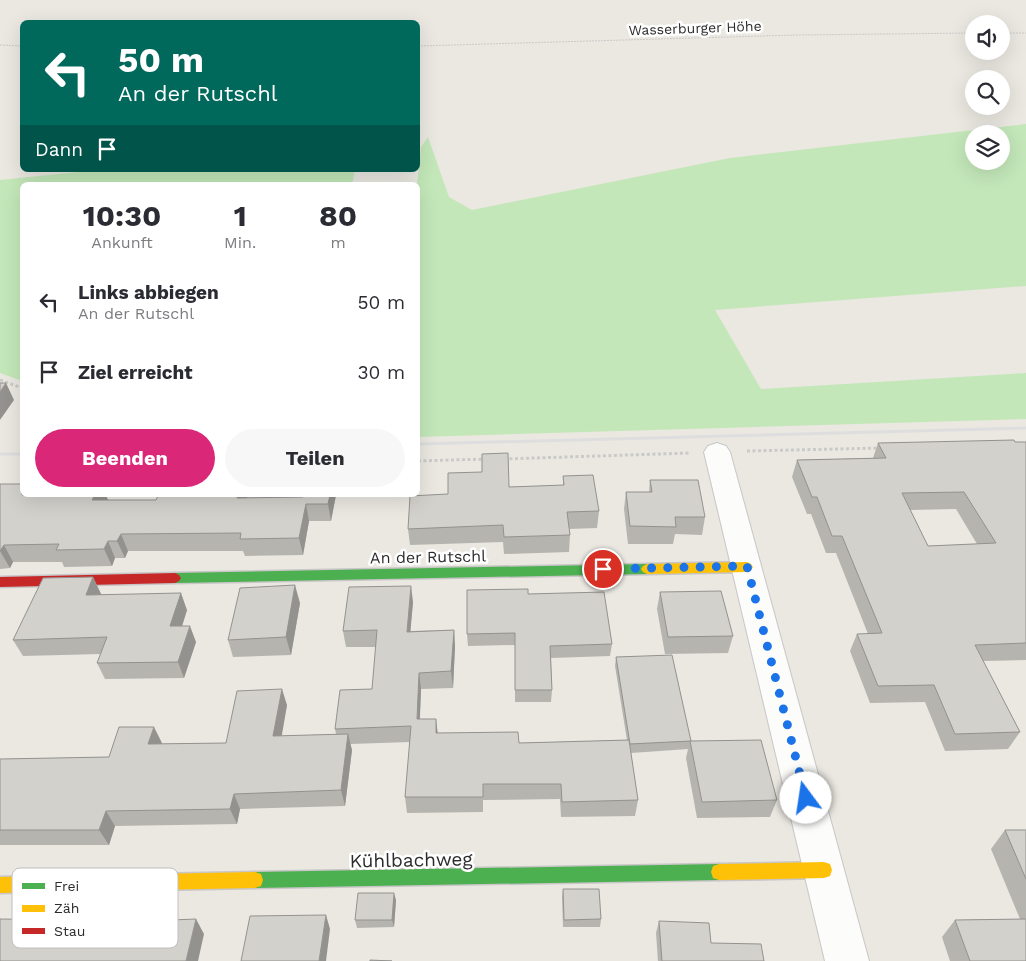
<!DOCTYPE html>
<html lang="de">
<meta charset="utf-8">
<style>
body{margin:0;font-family:"Work Sans",sans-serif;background:#f7f7f7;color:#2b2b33;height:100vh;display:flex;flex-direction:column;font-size:19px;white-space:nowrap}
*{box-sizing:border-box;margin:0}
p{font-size:16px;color:#7c7c81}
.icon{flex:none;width:28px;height:28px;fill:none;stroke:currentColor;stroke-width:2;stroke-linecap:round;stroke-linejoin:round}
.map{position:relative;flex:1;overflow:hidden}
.details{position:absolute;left:20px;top:182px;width:400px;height:315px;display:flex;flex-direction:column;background:#fff;border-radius:8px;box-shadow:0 5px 20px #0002}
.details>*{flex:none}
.guide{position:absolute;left:20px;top:20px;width:400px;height:152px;border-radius:8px;box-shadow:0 5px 20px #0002;background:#00695c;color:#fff;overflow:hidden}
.fabs{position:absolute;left:965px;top:15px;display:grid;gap:10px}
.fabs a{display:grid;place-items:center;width:45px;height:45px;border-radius:50%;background:#fff;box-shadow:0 5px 20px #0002;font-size:25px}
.pin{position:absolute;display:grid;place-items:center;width:42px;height:42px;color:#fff;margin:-21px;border:2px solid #fff;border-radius:50%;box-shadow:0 1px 5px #0007}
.me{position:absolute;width:55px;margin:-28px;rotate:346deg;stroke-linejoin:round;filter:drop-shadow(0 0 4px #0008)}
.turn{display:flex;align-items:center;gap:18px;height:105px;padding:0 15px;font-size:22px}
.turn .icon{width:65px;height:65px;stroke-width:2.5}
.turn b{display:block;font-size:35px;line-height:42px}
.then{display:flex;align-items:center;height:48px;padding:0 15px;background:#0003;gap:10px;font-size:19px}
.eta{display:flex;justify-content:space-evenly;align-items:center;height:85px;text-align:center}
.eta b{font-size:30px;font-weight:700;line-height:35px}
.cta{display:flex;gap:10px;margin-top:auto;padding:10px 15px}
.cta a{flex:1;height:58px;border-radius:30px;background:#db2777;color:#fff;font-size:20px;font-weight:700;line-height:58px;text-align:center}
.cta a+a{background:#f7f7f7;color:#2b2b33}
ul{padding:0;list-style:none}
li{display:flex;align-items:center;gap:15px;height:70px;padding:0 15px}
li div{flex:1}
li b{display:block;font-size:19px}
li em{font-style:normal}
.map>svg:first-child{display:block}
.green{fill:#c3e7b9;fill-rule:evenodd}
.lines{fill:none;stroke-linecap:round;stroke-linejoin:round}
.street-casing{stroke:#c8c6c7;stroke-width:2}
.fast-casing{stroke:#c8c6c7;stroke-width:3}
.slow-casing{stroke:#c8c6c7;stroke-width:3}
.jam-casing{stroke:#c8c6c7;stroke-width:3}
.path-far1{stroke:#cacac9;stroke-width:1;stroke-dasharray:2 1;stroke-linecap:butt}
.path{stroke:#cacac9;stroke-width:3;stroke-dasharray:3 2.5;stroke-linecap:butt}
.street{fill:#fcfcfa;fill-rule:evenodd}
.fast{fill:#4caf50;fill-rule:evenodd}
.slow{fill:#ffc107;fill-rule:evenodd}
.jam{fill:#c62828;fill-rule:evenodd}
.rail{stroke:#dededf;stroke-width:3}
.wall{fill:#b5b4af;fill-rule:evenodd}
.shaded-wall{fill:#94928f}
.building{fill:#d3d1cc;stroke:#94928f;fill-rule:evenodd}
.route{stroke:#1a73e8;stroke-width:9;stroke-dasharray:0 16.2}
.labels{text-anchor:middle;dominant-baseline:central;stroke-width:5;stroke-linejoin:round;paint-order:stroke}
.far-street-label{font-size:14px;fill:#2c2c2c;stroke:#fff}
.street-label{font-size:16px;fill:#2c2c2c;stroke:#fff}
.near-street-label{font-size:19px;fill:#2c2c2c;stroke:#fff}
.key{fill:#fff;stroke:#c0c0c0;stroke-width:1}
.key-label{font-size:14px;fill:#2c2c2c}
</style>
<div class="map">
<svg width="1026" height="961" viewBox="0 0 1026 961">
<rect width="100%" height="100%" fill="#eae8e1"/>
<!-- green -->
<g class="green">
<path d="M1026,124V286L715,310L761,389L1026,373V419L418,437L417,185L421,147L428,137L449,197L472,210L730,158ZM974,134H1001V161H974Z"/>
<path d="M98,170H355L352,185H22V381L0,373V180Z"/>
</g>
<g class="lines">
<defs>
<path id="street" d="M717,443L726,446L730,452L869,961H825L704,452L708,446Z"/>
<g id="fast">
<path d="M647,564L651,566L653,569L651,572L647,574L175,583L171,581L169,578L171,575L175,573Z"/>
<path d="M719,864L725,866L727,872L725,878L719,880L255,888L249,886L247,880L249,874L255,872Z"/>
</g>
<g id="slow">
<path d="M747,562L751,564L753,567L751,570L747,572L647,574L643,572L641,569L643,566L647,564Z"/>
<path d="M824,862L830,864L832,870L830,876L824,878L719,880L713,878L711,872L713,866L719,864Z"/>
<path d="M255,872L261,874L263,880L261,886L255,888L0,893V877Z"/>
</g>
<path id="jam" d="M175,573L179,575L181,578L179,581L175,583L0,587V577Z"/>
</defs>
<!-- street casing -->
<use href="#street" class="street-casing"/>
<!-- fast casing -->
<use href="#fast" class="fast-casing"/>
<!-- slow casing -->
<use href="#slow" class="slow-casing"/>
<!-- jam casing -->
<use href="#jam" class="jam-casing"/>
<!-- path-far1 -->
<g class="path-far1">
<path d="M1001,33H1026"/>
<path d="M0,45L22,46"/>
<path d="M418,46L796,35L974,33"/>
</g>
<!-- path -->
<g class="path">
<path d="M0,380L22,388"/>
<path d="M747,451L880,448"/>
<path d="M504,459L690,453"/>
<path d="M418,461L486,459"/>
</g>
<!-- street -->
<use href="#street" class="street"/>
<!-- fast -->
<use href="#fast" class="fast"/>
<!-- slow -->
<use href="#slow" class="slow"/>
<!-- jam -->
<use href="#jam" class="jam"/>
<!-- rail -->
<g class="rail">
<path d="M418,444L1026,428"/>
<path d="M0,454H22"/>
</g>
</g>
<!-- wall -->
<g class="wall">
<path d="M1026,442V660L983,661L1020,732L1008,749L945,751L925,702L870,703L850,651L857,634H868L836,553H826L811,514H807L792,477L797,460L873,458L878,443ZM956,509L977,544L928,546L910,510Z"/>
<path d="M563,476L599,511L597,528L569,529L570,535L569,552L504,554L503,542L410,545L408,529L448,494L509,487L563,486Z"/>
<path d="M650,480L705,517L702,535L675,534L673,544H628L624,509L626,492H649Z"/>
<path d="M0,484L22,495H106L108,500H156L210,495H248L247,498L303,497L304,495H336L331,521H309L303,555L245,556L243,551H128L125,558H115L112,566L64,567L62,562H13L10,568L0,569Z"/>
<path d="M93,577L101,594L187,610L182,626L196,642L184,678L105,679L97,663L101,654L23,656L13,640Z"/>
<path d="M660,592L733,636L728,653L665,654L657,609Z"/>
<path d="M528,594L612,644L610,656L551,658L552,690L551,702H515V645L468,646L467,634Z"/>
<path d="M413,602L410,631L454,630L455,646L453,688L421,689L420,719L438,733L519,743L627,740L615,666L616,657L690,741L777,800L770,817L697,818L686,758L688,749L631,753L638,800L635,816L561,817L560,799L483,800V812L407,813L405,797L410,742L350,744L352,750L345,806L240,809L237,824L115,826L109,845H0V759L109,757L162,743L161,744L226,743L287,705L281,736L336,734L335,729L372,689L376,647H346L343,631Z"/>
<path d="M300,603L291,655L233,657L228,640Z"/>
<path d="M1005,830H1026V961H950L942,937L955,920L1020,919L991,849Z"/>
<path d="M563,889L601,919L600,927H563L562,897Z"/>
<path d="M396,900L394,927L357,928L355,920Z"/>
<path d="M659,921L711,943L764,961H658L656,933Z"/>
</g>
<!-- shaded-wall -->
<g class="shaded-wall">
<path d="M6,383L14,400L0,420V392Z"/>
<path d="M95,495H106L108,500H92Z"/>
<path d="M238,495H248L241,516L237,498Z"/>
<path d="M330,495H336L331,521L328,504Z"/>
<path d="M306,504L309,521L303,555L299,538Z"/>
<path d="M121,534L128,551L125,558L117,541Z"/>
<path d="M108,541L115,558L112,566L104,549Z"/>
<path d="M4,545L13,562L10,568L0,551Z"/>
<path d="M93,577L101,594L94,611L86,595Z"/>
<path d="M295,585L300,603L291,655L286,637Z"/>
<path d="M411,586L413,602L409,648L407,632Z"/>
<path d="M181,593L187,610L177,642L170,626Z"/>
<path d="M190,626L196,642L184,678L178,662Z"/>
<path d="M454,630L455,646L453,688L451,671Z"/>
<path d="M419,673L421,689L419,735L417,719Z"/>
<path d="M282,689L287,705L279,752L273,736Z"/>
<path d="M436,719L438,735L436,733Z"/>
<path d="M154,727L162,743L156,760L148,744Z"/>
<path d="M348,734L352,750L345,806L341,790Z"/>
<path d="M234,794L240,809L237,824L230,809Z"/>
<path d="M106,811L115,826L109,845L99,830Z"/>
<path d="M394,893L396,900L394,927L392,920Z"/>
<path d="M326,915L330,929L326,961H319Z"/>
<path d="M196,919L204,934L198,961H186Z"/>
<path d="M73,920L84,934L71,924Z"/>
</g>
<!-- building -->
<g class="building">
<path d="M0,383H6L0,392Z"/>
<path d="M1014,440L1015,442H1026V643L975,645L1020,732L955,734L934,685L878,686L857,634L882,633L842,536H832L817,497H812L797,460L886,458L878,443ZM964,492L996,543L928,546L902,493Z"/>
<path d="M508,453L509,487L564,485L563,476L593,475L599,511L567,512L570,535L504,537L503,525L408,529L410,496L448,494V473L482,472V454Z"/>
<path d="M650,480H698L705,517H675L676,527L630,526L626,492H652Z"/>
<path d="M0,484H22V495H95L92,500H156L158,496L238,495L237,498L303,497L304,495H330L328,504H306L299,538L240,539L241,533L121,534L117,541H108L104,549L56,550L59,544L4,545L0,551Z"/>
<path d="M93,577L86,595L181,593L170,626H190L178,662L97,663L107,637L13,640L43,578Z"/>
<path d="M295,585L286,637L228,640L240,588Z"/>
<path d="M411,586L407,632L454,630L451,671L419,673L417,719H436V733L518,732L519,743L629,740L638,800L562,802L561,784H483V797H405L411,726L335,729L340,690L372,689L377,630L343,631L349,587Z"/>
<path d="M528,589V594L604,592L612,644L550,646L552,690H515V633L467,634V590Z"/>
<path d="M721,591L733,636L668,637L660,592Z"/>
<path d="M672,655L691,741L630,744L616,657Z"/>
<path d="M282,689L273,736L348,734L341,790L234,794L230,809L106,811L99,830H0V759L109,757L119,727H154L148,744L226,743L237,691Z"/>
<path d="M761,740L777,800L702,802L690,741Z"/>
<path d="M1005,830H1026V879Z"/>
<path d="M563,889H599L601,919L564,920Z"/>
<path d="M358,893H394L392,920H355Z"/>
<path d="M326,915L319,961H241L250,916Z"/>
<path d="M0,919L73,920L71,924L196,919L186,961H0Z"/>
<path d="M1026,919V961H970L955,920Z"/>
<path d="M659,921L709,923L711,943L761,944L764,961H662Z"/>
<path d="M370,960L392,961H370Z"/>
</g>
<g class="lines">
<!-- route -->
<path class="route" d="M603,569L747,566L806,798"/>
</g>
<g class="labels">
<!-- far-street labels -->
<g class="far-street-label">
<text transform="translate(695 28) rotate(-2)">Wasserburger Höhe</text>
</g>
<!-- street labels -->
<g class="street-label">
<text transform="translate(428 557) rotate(-1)">An der Rutschl</text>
</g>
<!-- near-street labels -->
<g class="near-street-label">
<text transform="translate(411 860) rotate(-1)">Kühlbachweg</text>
</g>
</g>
<!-- legend -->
<rect x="12" y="868" width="166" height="80" rx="8" class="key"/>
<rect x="22" y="883" width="23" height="6" fill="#4caf50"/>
<rect x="22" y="905" width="23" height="7" fill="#ffc107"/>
<rect x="22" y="928" width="23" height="6" fill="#c62828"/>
<g class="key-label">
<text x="54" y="891">Frei</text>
<text x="54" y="913">Zäh</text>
<text x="54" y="936">Stau</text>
</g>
</svg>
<div class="fabs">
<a><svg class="icon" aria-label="sound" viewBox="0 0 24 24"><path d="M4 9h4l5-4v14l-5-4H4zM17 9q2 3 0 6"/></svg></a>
<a><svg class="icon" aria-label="search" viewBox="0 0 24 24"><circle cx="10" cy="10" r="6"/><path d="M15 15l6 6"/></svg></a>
<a><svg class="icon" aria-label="layers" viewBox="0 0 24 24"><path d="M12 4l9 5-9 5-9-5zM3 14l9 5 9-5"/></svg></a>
</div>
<div class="pin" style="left:603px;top:569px;background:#d93025"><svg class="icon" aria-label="arrive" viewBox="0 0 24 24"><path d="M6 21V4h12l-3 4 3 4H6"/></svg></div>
<svg class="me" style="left:806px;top:798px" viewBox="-20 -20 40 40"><circle r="19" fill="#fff"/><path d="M0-13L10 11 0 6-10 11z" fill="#1a73e8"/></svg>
<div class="guide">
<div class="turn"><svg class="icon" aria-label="left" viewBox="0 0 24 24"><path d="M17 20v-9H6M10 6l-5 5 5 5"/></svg><div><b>50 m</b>An der Rutschl</div></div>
<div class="then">Dann<svg class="icon" aria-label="arrive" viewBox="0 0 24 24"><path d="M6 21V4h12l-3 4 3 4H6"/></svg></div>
</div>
<section class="details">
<div class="eta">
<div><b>10:30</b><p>Ankunft</p></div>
<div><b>1</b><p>Min.</p></div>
<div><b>80</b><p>m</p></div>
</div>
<ul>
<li><svg class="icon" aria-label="left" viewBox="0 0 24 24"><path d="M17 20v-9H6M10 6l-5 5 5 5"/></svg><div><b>Links abbiegen</b><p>An der Rutschl</p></div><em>50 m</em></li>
<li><svg class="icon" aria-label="arrive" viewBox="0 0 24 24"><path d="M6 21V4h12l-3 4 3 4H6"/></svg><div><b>Ziel erreicht</b></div><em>30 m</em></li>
</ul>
<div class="cta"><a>Beenden</a><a>Teilen</a></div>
</section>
</div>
